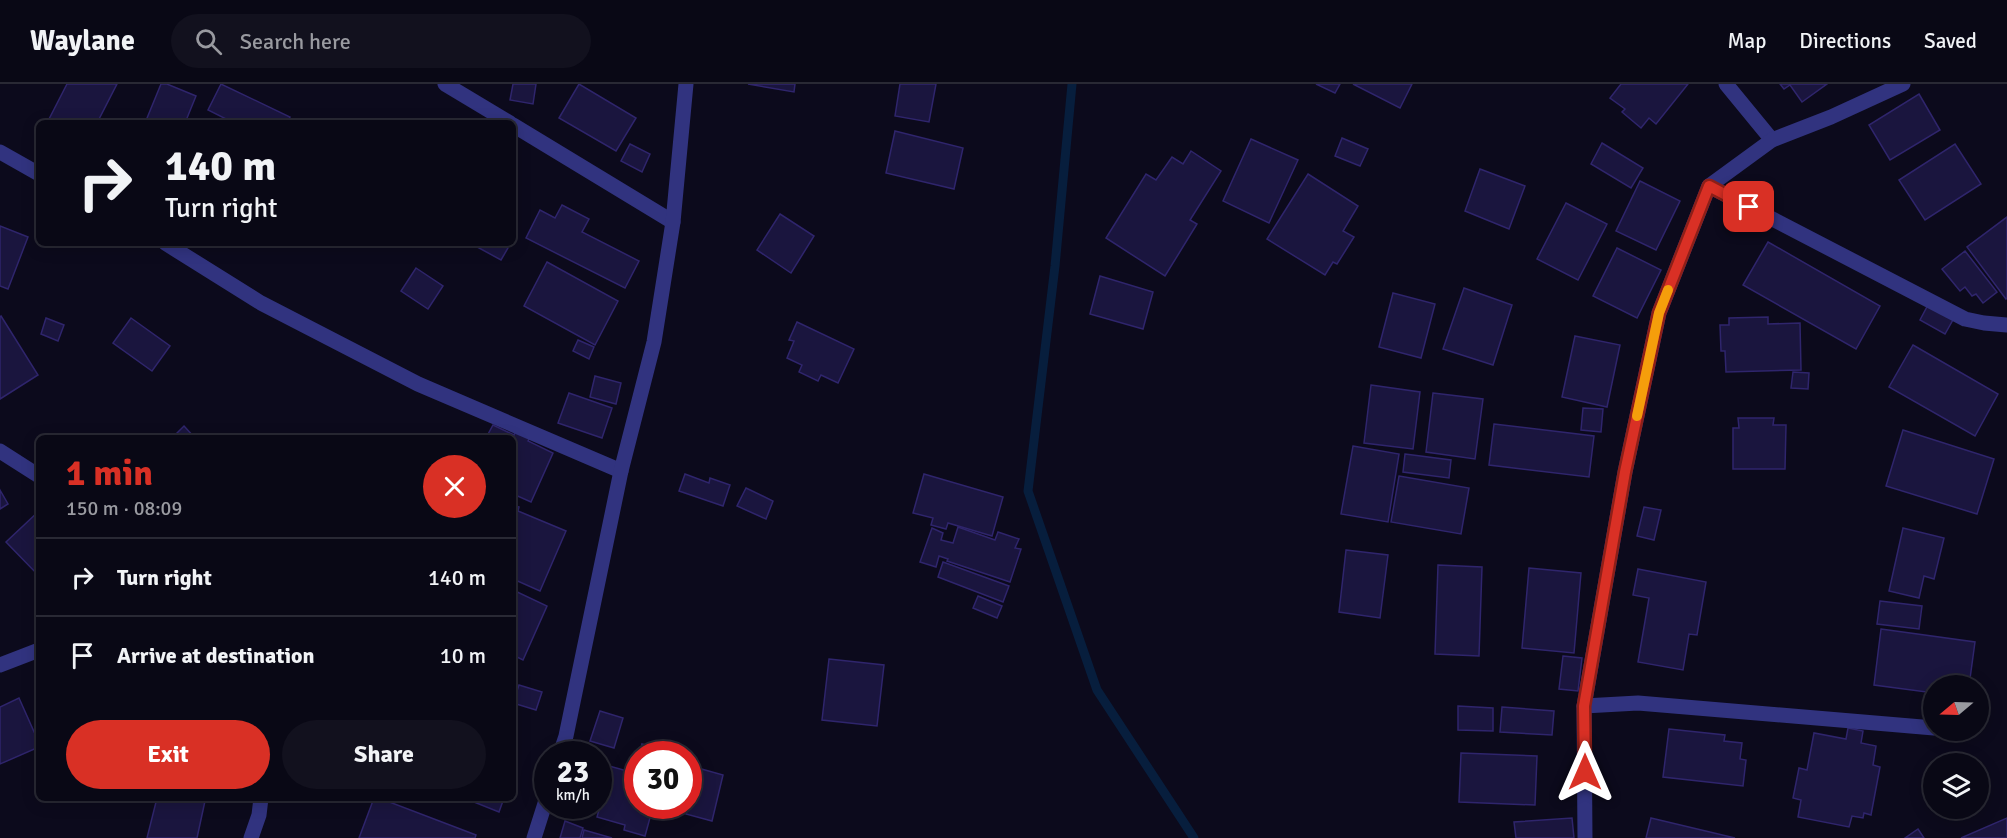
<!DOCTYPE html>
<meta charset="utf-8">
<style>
body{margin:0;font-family:Signika,sans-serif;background:#12111e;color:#f1f3f6;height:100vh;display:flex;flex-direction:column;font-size:22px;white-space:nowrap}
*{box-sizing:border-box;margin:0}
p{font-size:20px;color:#999aa0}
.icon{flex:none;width:33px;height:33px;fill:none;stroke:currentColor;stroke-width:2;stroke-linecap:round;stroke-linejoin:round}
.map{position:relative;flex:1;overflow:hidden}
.details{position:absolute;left:36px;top:351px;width:480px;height:366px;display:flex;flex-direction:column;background:#090815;border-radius:9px;box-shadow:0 3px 15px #0003,0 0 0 2px #292934}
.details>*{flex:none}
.guide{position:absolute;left:36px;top:36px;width:480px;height:126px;border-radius:9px;box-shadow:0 3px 15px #0003,0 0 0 2px #292934;background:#090815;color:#f1f3f6;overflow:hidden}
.needle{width:39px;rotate:251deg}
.controls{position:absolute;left:1923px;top:591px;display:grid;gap:12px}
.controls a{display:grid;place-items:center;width:66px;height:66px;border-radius:50%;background:#090815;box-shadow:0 3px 15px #0003,0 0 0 2px #292934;font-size:30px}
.speed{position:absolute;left:534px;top:657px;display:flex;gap:12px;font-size:30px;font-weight:700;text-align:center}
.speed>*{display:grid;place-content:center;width:78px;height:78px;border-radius:50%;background:#090815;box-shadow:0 3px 15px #0003,0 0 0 2px #292934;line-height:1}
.speed small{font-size:15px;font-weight:400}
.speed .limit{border:9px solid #d22;background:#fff;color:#111}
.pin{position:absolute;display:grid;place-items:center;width:51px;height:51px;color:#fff;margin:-26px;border-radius:12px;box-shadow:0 3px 9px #0006}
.me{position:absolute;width:66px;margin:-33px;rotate:0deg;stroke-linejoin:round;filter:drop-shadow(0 0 4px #0008)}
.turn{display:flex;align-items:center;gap:21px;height:126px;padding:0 30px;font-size:27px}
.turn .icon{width:78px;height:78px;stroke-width:2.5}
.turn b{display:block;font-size:42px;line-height:51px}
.round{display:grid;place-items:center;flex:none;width:63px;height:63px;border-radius:32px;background:#12111e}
.head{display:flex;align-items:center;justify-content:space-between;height:102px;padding:0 30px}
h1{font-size:36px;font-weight:700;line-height:45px;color:#d93025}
.button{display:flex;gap:12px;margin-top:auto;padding:12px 30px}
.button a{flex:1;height:69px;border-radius:36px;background:#d93025;color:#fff;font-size:24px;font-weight:700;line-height:69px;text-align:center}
.button a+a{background:#12111e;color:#f1f3f6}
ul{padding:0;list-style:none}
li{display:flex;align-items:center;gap:18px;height:78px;padding:0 30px;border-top:2px solid #292934}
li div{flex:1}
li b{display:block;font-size:22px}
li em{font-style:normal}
header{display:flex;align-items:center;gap:36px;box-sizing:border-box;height:84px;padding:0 30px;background:#090815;border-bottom:2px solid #292934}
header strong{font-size:28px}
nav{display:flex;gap:33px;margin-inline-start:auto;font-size:21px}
.search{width:420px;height:54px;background:#12111e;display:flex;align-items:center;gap:15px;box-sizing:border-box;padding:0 21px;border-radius:33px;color:#999aa0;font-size:22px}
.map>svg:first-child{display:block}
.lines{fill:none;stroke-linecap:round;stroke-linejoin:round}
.stream{stroke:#071e3d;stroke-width:9}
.building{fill:#1a153e;stroke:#2f256c;stroke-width:1.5}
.minor{stroke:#31337f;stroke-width:15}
.route-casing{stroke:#8d1f18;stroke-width:15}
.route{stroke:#d93025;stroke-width:10}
.slow{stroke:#f59e0b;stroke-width:10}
</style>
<header>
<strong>Waylane</strong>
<div class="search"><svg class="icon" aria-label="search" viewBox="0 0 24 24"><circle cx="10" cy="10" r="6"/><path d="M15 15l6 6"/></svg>Search here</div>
<nav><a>Map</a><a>Directions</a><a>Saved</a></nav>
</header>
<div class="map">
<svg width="2007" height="754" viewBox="0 0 2007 754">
<rect width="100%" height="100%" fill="#0c0a1c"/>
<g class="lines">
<!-- stream -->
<path class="stream" d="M1072,0L1055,182L1028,407L1097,606L1194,754"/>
</g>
<!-- building -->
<g class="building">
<path d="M67,0H117L97,39H47Z"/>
<path d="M161,0H167L196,12L185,39H145Z"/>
<path d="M221,0L290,33L287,39H234L208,26Z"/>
<path d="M513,0H536L533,20L510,16Z"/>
<path d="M579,0L636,34L616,67L559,34Z"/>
<path d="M748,0H795L794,8Z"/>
<path d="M900,0H936L929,38L895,32Z"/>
<path d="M1316,0H1340L1335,9Z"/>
<path d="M1353,0H1412L1400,24Z"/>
<path d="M1621,0H1688L1656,40L1649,34L1641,44L1622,28L1625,25L1610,14Z"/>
<path d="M1780,0H1827L1802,18L1790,1L1784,5Z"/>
<path d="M1919,10L1940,46L1890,76L1869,41Z"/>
<path d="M895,47L963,64L954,105L886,89Z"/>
<path d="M1342,54L1368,65L1360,82L1335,72Z"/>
<path d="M1251,55L1298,76L1269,139L1223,117Z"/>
<path d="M1602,59L1643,84L1631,104L1591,80Z"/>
<path d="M630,60L650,70L642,88L621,77Z"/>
<path d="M1955,60L1981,100L1925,136L1899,96Z"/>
<path d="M1191,67L1221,87L1190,136L1197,140L1165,192L1106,154L1146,90L1156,96L1172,73L1183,80Z"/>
<path d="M1480,85L1525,102L1509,145L1465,127Z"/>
<path d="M1308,90L1358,122L1343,147L1354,153L1337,180L1333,178L1325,191L1267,155Z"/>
<path d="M1640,97L1680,117L1656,166L1616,147Z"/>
<path d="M1566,119L1607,140L1578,196L1537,175Z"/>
<path d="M562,121L589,135L582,148L639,177L625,204L526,154L540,126L555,134Z"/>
<path d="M780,130L814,152L791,189L757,166Z"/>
<path d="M2007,133V214L2006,215L1967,163Z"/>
<path d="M0,142L28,153L8,205L0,202Z"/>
<path d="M1768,158L1880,222L1856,265L1743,201Z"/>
<path d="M470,159H502L508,164L501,176Z"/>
<path d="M1617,164L1661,186L1637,234L1593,212Z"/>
<path d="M1965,167L1997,208L1983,219L1976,210L1972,212L1965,203L1960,207L1942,185Z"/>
<path d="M547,178L618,217L595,261L524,222Z"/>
<path d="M416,184L443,202L428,225L401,207Z"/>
<path d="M1100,192L1153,208L1143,245L1090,230Z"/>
<path d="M1464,204L1512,221L1493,281L1443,265Z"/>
<path d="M1393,209L1435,220L1421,274L1379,263Z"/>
<path d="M1929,219L1954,234L1945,250L1920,236Z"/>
<path d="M1,232L38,291L0,315V233Z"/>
<path d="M1768,233V240L1800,239L1801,286L1726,288L1725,267H1721L1720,241H1729V234Z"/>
<path d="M46,234L64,241L58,257L41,250Z"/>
<path d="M131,234L170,262L152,287L113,259Z"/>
<path d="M797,238L854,265L838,299L821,291L818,297L799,288L802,281L787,274L794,257L789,256Z"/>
<path d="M1575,252L1620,261L1607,323L1562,313Z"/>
<path d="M578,256L594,263L589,275L573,267Z"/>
<path d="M1913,261L1998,310L1975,352L1889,303Z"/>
<path d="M1793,288L1809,289L1808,305L1791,304Z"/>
<path d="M595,292L621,299L616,320L590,313Z"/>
<path d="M1371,301L1420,308L1413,365L1364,359Z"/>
<path d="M569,309L612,324L602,354L558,339Z"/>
<path d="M1433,309L1483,315L1475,375L1426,368Z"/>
<path d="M1583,324L1603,325L1601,348L1581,346Z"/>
<path d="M1738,334H1774L1773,341H1786L1785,385H1733V344H1739Z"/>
<path d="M1494,340L1594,352L1589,393L1489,381Z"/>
<path d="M493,341L514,351L516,346L530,353L528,357L553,369L531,418L513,410V354H486Z"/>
<path d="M184,342L195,354H172Z"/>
<path d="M1903,346L1994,375L1977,430L1886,402Z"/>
<path d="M1353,362L1399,370L1388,438L1341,430Z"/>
<path d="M1405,370L1451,376L1449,394L1403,388Z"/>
<path d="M685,390L709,399L710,394L730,401L723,422L679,407Z"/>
<path d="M924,390L1003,413L992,452L948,439L946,445L931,441L933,434L913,429Z"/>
<path d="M1399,392L1469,404L1461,450L1391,438Z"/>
<path d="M746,404L773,417L766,435L737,422Z"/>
<path d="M0,406L8,420L0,425Z"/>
<path d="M513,421L519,423L518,427L566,447L540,507L513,495Z"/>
<path d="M1644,423L1661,426L1654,456L1637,452Z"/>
<path d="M39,427V492L6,458Z"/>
<path d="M958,443L995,456L998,448L1019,455L1015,464L1021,465L1010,498L947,477L948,475L939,472L936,483L920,478L932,444L943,449L941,456L953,459Z"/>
<path d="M1903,444L1944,454L1934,495L1924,492L1919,514L1889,507Z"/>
<path d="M1346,466L1388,471L1380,534L1339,528Z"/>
<path d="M943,478L1009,502L1003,518L938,493Z"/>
<path d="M1438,481L1482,483L1479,572L1435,570Z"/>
<path d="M1529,484L1581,489L1574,569L1522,564Z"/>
<path d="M1638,485L1706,498L1697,551L1689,550L1683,586L1638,578L1649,514L1633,511Z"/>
<path d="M513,506L547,522L523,576L513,571Z"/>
<path d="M978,512L1002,522L997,534L973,524Z"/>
<path d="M1880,517L1922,522L1919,545L1877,540Z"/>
<path d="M1881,545L1975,558L1969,602H1934V609L1874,601Z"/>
<path d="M1563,572L1582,574L1578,607L1559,605Z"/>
<path d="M829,575L884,581L877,642L822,636Z"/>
<path d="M519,601L542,608L536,626L513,619Z"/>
<path d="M19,614L39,659V663L0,680V623Z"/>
<path d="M1458,622L1493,624V647L1458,646Z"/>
<path d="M1502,623L1554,627L1552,651L1500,648Z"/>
<path d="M600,627L623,634L614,664L590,657Z"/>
<path d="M1848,644L1863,647L1861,659L1876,662L1873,681L1880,683L1871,731L1864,729L1863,734L1852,732L1849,743L1798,733L1801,716L1793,714L1799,684L1807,686L1814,649L1846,655Z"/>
<path d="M1669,645L1725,651L1724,657L1742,659L1740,675L1746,676L1743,702L1663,693Z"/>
<path d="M642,660L672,667V670H640Z"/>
<path d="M1461,669L1537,672L1535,721L1459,718Z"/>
<path d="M602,680L638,690V722H660L657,733L651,730L645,752L624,746L625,741L597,733L602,715L598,714V693Z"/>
<path d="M698,684L723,691L712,737L686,730Z"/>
<path d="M157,714H193L205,717L197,754H147Z"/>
<path d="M374,714H379L476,751L475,754H359Z"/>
<path d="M464,714H504L499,728Z"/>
<path d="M1572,734L1574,754H1516L1514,738Z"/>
<path d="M1651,734L1735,754H1646Z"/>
<path d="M2007,734V754H1961Z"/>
<path d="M565,737L583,744L580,754H560Z"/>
<path d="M1918,745L1924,754H1905Z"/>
<path d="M584,746L612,754H582Z"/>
</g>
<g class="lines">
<!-- minor -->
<g class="minor">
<path d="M445,0L510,39"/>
<path d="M1726,0L1772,56"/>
<path d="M513,41L673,138"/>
<path d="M0,68L39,90"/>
<path d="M1709,102L1965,235L1984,239L2007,241"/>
<path d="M165,159L261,219L418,300L621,387"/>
<path d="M0,367L39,392"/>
<path d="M0,581L39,566"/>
<path d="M1584,622L1638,619L1934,644"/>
<path d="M560,670L566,652L621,387L654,258L673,138L686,0"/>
<path d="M251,754L259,731L261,714"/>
<path d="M534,754L548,710"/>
<path d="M1585,754L1584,622L1625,388L1659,229L1709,102L1772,56L1831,33L1903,0"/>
</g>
</g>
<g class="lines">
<defs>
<path id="route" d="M1585,688L1584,622L1625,388L1659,229L1709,102L1749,123"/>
</defs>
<!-- route casing -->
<use href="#route" class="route-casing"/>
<!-- route -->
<use href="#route" class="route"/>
<!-- slow -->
<path class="slow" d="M1637,332L1659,229L1668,206"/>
</g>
</svg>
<div class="controls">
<a><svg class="needle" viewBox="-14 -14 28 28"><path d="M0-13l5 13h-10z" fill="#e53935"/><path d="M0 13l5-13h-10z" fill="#999aa0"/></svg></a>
<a><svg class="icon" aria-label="layers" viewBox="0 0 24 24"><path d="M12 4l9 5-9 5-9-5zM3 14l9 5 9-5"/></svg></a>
</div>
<div class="speed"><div>23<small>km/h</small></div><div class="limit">30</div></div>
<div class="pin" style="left:1749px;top:123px;background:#d93025"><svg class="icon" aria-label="arrive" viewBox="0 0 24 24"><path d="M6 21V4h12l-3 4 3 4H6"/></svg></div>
<svg class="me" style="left:1585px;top:688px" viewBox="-20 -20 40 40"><path d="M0-17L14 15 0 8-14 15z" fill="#d93025" stroke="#fff" stroke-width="4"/></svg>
<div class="guide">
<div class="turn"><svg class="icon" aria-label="right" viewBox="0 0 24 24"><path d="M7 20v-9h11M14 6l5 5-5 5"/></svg><div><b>140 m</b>Turn right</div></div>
</div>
<section class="details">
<div class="head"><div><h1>1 min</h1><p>150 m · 08:09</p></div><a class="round" style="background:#d93025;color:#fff"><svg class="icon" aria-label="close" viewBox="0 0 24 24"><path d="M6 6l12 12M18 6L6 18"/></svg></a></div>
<ul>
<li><svg class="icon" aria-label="right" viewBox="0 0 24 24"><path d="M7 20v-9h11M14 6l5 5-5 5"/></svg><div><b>Turn right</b></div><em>140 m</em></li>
<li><svg class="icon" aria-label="arrive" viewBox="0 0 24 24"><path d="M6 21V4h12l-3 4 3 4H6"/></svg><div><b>Arrive at destination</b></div><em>10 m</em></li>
</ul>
<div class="button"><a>Exit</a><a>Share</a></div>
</section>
</div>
